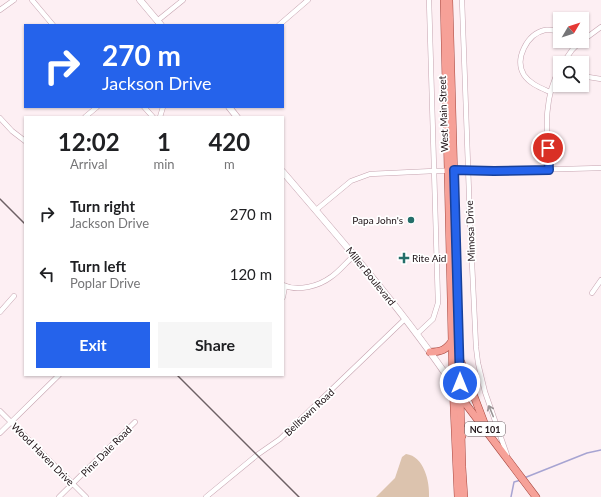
<!DOCTYPE html>
<style>
body{margin:0;font-family:Lato,sans-serif;background:#f6f6f6;color:#202124;height:100vh;display:flex;flex-direction:column;font-size:15px;white-space:nowrap}
*{box-sizing:border-box;margin:0}
p{font-size:13px;color:#757577}
.icon{flex:none;width:22px;height:22px;fill:none;stroke:currentColor;stroke-width:2;stroke-linecap:round;stroke-linejoin:round}
.map{position:relative;flex:1;overflow:hidden}
.panel{position:absolute;left:24px;top:116px;width:260px;height:260px;display:flex;flex-direction:column;background:#fff;border-radius:0px;box-shadow:0 1px 3px #0004}
.panel>*{flex:none}
.guide{position:absolute;left:24px;top:24px;width:260px;height:84px;border-radius:0px;box-shadow:0 1px 3px #0004;background:#2563eb;color:#fff;overflow:hidden}
.needle{width:26px;rotate:51deg}
.fabs{position:absolute;left:553px;top:12px;display:grid;gap:8px}
.fabs a{display:grid;place-items:center;width:36px;height:36px;border-radius:0px;background:#fff;box-shadow:0 1px 3px #0004;font-size:20px}
.pin{position:absolute;display:grid;place-items:center;width:34px;height:34px;color:#fff;margin:-17px;border:2px solid #fff;border-radius:50%;box-shadow:0 1px 4px #0007}
.me{position:absolute;width:44px;margin:-22px;rotate:0deg;stroke-linejoin:round;filter:drop-shadow(0 0 3px #0008)}
.turn{display:flex;align-items:center;gap:14px;height:84px;padding:0 12px;font-size:18px}
.turn .icon{width:52px;height:52px;stroke-width:2.5}
.turn b{display:block;font-size:28px;line-height:34px}
.eta{display:flex;justify-content:space-evenly;align-items:center;height:68px;text-align:center}
.eta b{font-size:24px;font-weight:700;line-height:28px}
.cta{display:flex;gap:8px;margin-top:auto;padding:8px 12px}
.cta a{flex:1;height:46px;border-radius:0px;background:#2563eb;color:#fff;font-size:16px;font-weight:700;line-height:46px;text-align:center}
.cta a+a{background:#f6f6f6;color:#202124}
ul{padding:0;list-style:none}
li{display:flex;align-items:center;gap:12px;height:60px;padding:0 12px}
li div{flex:1}
li b{display:block;font-size:15px}
li em{font-style:normal}
.map>svg:first-child{display:block}
.green{fill:#dcc3ae}
.lines{fill:none;stroke-linecap:round;stroke-linejoin:round}
.stream{stroke:#a7a4d2;stroke-width:1.5}
.minor-casing{stroke:#c6a4b0;stroke-width:5.5}
.tertiary-casing{stroke:#c6a4b0;stroke-width:7}
.primary-casing{stroke:#a6463e;stroke-width:8}
.minor{stroke:#fff;stroke-width:4.5}
.tertiary{stroke:#fff;stroke-width:6}
.primary{stroke:#f6a198;stroke-width:7}
.rail{stroke:#6d6064;stroke-width:1.5}
.oneway{stroke:#9a9496}
.route-casing{stroke:#184099;stroke-width:10}
.route{stroke:#2563eb;stroke-width:7}
.poi-dot{fill:#246e69;stroke:#fff;stroke-width:1.5}
.labels{text-anchor:middle;dominant-baseline:central;stroke-width:3.5;stroke-linejoin:round;paint-order:stroke}
.shield{fill:#fff;stroke:#62595c;stroke-width:1}
.shield-label{font-size:9px;font-weight:bold;fill:#1e1216}
.street-label{font-size:10px;fill:#1e1216;stroke:#fff}
.poi-label{font-size:10px;fill:#1e1216;stroke:#fff;text-anchor:end}
</style>
<div class="map">
<svg width="601" height="497" viewBox="0 0 601 497">
<rect width="100%" height="100%" fill="#fdeff3"/>
<!-- green -->
<path class="green" d="M406,454C424,456 430,482 429,497H376L395,478L402,457Z"/>
<g class="lines">
<!-- stream -->
<g class="stream">
<path d="M524,478L587,453L601,450"/>
<path d="M511,497L514,482L521,480"/>
</g>
<defs>
<g id="minor">
<path d="M32,0L53,25"/>
<path d="M462,0L470,221L476,347L478,363L485,392L507,455"/>
<path d="M0,10L14,0"/>
<path d="M157,21L183,0"/>
<path d="M279,25L308,0"/>
<path d="M582,41L601,27"/>
<path d="M563,63L572,50L581,41"/>
<path d="M582,76L601,79"/>
<path d="M550,92C541,88 530,84 524,75C514,59 527,34 545,30C549,29 555,31 560,32"/>
<path d="M144,107L153,117"/>
<path d="M85,117L97,107"/>
<path d="M160,117L163,107"/>
<path d="M0,118L12,131L25,141"/>
<path d="M549,170C547,135 542,100 560,68"/>
<path d="M316,210L351,181L370,174L434,171L478,170L494,171L601,168"/>
<path d="M283,285C298,292 319,286 331,277C340,271 347,261 355,255"/>
<path d="M592,293L601,280"/>
<path d="M283,297L285,286"/>
<path d="M0,312L14,296"/>
<path d="M417,334L433,319L438,303L429,0"/>
<path d="M0,411L86,497"/>
<path d="M0,433L59,375"/>
<path d="M59,497L135,422"/>
<path d="M206,497L257,455L280,439L405,319"/>
</g>
<g id="tertiary">
<path d="M140,0L161,25"/>
<path d="M229,107L237,117"/>
<path d="M283,172C342,241 402,309 453,385"/>
</g>
<g id="primary">
<path d="M444,0L453,385L458,497"/>
<path d="M449,0L462,467L464,497"/>
<path d="M430,352C441,352 446,350 452,341"/>
<path d="M461,362L485,425"/>
<path d="M459,395L536,497"/>
<path d="M461,438C466,425 476,425 486,432"/>
</g>
</defs>
<!-- minor casing -->
<use href="#minor" class="minor-casing"/>
<!-- tertiary casing -->
<use href="#tertiary" class="tertiary-casing"/>
<!-- primary casing -->
<use href="#primary" class="primary-casing"/>
<!-- minor -->
<use href="#minor" class="minor"/>
<!-- tertiary -->
<use href="#tertiary" class="tertiary"/>
<!-- primary -->
<use href="#primary" class="primary"/>
<!-- rail -->
<g class="rail">
<path d="M0,199L25,224"/>
<path d="M177,375L299,497"/>
</g>
</g>
<!-- one-way arrows -->
<defs><path id="oneway-shaft" d="M-6 0H5M1.5-3L5.5 0L1.5 3" fill="none" stroke-width="1.6" stroke-linecap="round" stroke-linejoin="round"/></defs>
<use class="oneway" href="#oneway-shaft" transform="translate(491 411) rotate(-112)"/>
<g class="lines">
<defs>
<path id="route" d="M460,383L454,170L494,171L549,170L548,148"/>
</defs>
<!-- route casing -->
<use href="#route" class="route-casing"/>
<!-- route -->
<use href="#route" class="route"/>
</g>
<!-- markers -->
<g class="poi-dot">
<circle cx="411" cy="220" r="4"/>
<path d="M402 252h4v4h4v4h-4v4h-4v-4h-4v-4h4z"/>
</g>
<g class="labels">
<!-- shield labels -->
<rect class="shield" x="465" y="422" width="40" height="14" rx="3"/>
<g class="shield-label">
<text x="485" y="429">NC 101</text>
</g>
<!-- street labels -->
<g class="street-label">
<text transform="translate(443 114) rotate(-92)">West Main Street</text>
<text transform="translate(470 231) rotate(-92)">Mimosa Drive</text>
<text transform="translate(371 276) rotate(51)">Miller Boulevard</text>
<text transform="translate(309 412) rotate(-43)">Belltown Road</text>
<text transform="translate(106 451) rotate(-45)">Pine Dale Road</text>
<text transform="translate(43 454) rotate(45)">Wood Haven Drive</text>
</g>
<!-- poi labels -->
<g class="poi-label">
<text x="403" y="220">Papa John's</text>
<text x="412" y="258" text-anchor="start">Rite Aid</text>
</g>
</g>
</svg>
<div class="fabs">
<a><svg class="needle" viewBox="-14 -14 28 28"><path d="M0-13l5 13h-10z" fill="#e53935"/><path d="M0 13l5-13h-10z" fill="#757577"/></svg></a>
<a><svg class="icon" aria-label="search" viewBox="0 0 24 24"><circle cx="10" cy="10" r="6"/><path d="M15 15l6 6"/></svg></a>
</div>
<div class="pin" style="left:548px;top:148px;background:#d93025"><svg class="icon" aria-label="arrive" viewBox="0 0 24 24"><path d="M6 21V4h12l-3 4 3 4H6"/></svg></div>
<svg class="me" style="left:460px;top:383px" viewBox="-20 -20 40 40"><circle r="17" fill="#2563eb" stroke="#fff" stroke-width="3"/><path d="M0-11L8 9 0 5-8 9z" fill="#fff"/></svg>
<div class="guide">
<div class="turn"><svg class="icon" aria-label="right" viewBox="0 0 24 24"><path d="M7 20v-9h11M14 6l5 5-5 5"/></svg><div><b>270 m</b>Jackson Drive</div></div>
</div>
<section class="panel">
<div class="eta">
<div><b>12:02</b><p>Arrival</p></div>
<div><b>1</b><p>min</p></div>
<div><b>420</b><p>m</p></div>
</div>
<ul>
<li><svg class="icon" aria-label="right" viewBox="0 0 24 24"><path d="M7 20v-9h11M14 6l5 5-5 5"/></svg><div><b>Turn right</b><p>Jackson Drive</p></div><em>270 m</em></li>
<li><svg class="icon" aria-label="left" viewBox="0 0 24 24"><path d="M17 20v-9H6M10 6l-5 5 5 5"/></svg><div><b>Turn left</b><p>Poplar Drive</p></div><em>120 m</em></li>
</ul>
<div class="cta"><a>Exit</a><a>Share</a></div>
</section>
</div>
